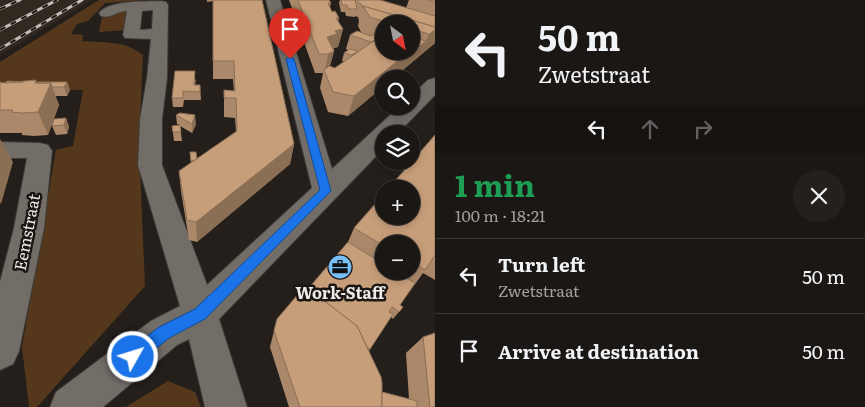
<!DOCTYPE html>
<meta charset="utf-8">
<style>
body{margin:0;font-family:Literata,serif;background:#24201d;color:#f1f3f6;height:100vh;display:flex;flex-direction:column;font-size:19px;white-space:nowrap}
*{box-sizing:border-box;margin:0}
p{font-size:16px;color:#a09fa0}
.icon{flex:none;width:28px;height:28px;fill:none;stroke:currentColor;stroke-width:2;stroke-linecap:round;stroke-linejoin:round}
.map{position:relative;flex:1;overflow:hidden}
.panel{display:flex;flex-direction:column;background:#1b1714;width:430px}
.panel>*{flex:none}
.top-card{background:#1b1714;color:#f1f3f6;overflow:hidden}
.needle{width:32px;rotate:148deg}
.tools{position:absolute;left:375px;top:15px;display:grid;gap:10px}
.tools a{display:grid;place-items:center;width:45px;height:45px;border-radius:50%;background:#1b1714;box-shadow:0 2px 8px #0003,0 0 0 1px #393634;font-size:25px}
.pin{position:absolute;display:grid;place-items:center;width:42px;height:42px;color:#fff;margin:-51px -21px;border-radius:50% 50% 50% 0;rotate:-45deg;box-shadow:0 0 5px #0007}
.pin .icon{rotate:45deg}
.me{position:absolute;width:55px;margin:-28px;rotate:51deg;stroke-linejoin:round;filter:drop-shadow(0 0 4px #0008)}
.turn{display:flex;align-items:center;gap:18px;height:105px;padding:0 20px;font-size:22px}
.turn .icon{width:65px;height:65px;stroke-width:2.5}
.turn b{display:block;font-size:35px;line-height:42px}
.lanes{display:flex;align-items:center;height:48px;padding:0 20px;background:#0003;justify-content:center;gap:25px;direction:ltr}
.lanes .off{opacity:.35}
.round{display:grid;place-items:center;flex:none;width:52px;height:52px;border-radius:26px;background:#24201d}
.summary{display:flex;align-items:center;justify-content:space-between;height:85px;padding:0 20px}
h1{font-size:30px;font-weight:700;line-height:38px;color:#1e9e55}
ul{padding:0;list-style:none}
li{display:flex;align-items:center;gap:15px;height:75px;padding:0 20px;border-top:1px solid #393634}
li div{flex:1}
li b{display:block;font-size:19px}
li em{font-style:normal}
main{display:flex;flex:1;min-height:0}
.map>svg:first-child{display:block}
.built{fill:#31281f}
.green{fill:#55381b}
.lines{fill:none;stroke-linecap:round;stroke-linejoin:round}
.minor-casing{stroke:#3e3b38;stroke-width:2}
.minor{fill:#736d68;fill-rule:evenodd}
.rail-casing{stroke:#c2bebb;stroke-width:3}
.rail{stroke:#1b1612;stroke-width:2;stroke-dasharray:6;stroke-linecap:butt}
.wall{fill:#ab8869;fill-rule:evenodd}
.shaded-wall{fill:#8b6f55}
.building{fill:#c79e7a;stroke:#8b6f55}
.route{fill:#1a73e8;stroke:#114b97}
.labels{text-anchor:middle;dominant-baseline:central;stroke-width:5;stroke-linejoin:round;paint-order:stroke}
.street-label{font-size:16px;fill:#eeebe8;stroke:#1b1612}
.poi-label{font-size:16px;font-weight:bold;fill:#eeebe8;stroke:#1b1612}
</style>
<main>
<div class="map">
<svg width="435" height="407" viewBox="0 0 435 407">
<rect width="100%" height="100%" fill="#241f1b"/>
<!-- built -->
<path class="built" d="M0,0H92L0,55Z"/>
<!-- green -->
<g class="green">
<path d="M99,0H146L105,3L88,21L77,24L71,34L83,35L82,41C104,43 125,40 143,55L139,143L145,286L37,407H29L22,347L56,150L73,146L83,90L0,89V62Z"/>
<path d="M129,11L127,30L99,32L103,12Z"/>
<path d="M168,381L195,392L201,407H126Z"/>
</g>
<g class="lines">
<defs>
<g id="minor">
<path d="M266,0H280L332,169L400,106H411V96L428,80L435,78V95L397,134H384V148L219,319L247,407H205L189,339L177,345L103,407H50L56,392L151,321L180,306L138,165L140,119L147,78L151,39L125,38L123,35L127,11C117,11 111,19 101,16L99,13C109,0 144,2 161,1L166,2L168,5L167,78L162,119V165L207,285L312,188ZM153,10L152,29L140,30L142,11Z"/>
<path d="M0,142L40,143L48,145L52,151L44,228L19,351L13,364L0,370V282L14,228L27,158H0Z"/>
</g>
</defs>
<!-- minor casing -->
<use href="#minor" class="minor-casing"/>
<!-- minor -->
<use href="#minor" class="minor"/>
<defs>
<g id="rail">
<path d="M0,9L20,0"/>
<path d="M0,30L57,0"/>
<path d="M0,49L82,0"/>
</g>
</defs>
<!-- rail casing -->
<use href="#rail" class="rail-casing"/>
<!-- rail -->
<use href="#rail" class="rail"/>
</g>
<!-- wall -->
<g class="wall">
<path d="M207,0H262L294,144L290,164L197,242L189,240L181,191L179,171L191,163L190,152L197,159L236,132L235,118L224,117V90L234,91L233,79H213V1L207,2Z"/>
<path d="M289,0H329L331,3L330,7L332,12L339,18L338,22L343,29L338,47L334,48L333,50L334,51L330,66L335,68L344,61H342L344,53L348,50L346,49L350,35L361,32L358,26L359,21L358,17L355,16V17L346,16L345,12H341L339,3L340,0H380L406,8L409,0H435V43L348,116L328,112L320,88L323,73H315ZM384,24H411V51H384Z"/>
<path d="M196,79L195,85H200L201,100H184L183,107H173L172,98Z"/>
<path d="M0,82L3,83L37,82H67L70,90L67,96H55L59,105L48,135L34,136L22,135V133H0Z"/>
<path d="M176,115L196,124L192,133L180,126L182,141H174L172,126L180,125L177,124Z"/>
<path d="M66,118L69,127L67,134L56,135L52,126Z"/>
<path d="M435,135V280L423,273L400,305L403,307L393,319L391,317L369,351L382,392L409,399L406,353L423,337L435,407H289L270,347L277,319L308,289L348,242L354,228ZM384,244H411V271H384Z"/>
</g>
<!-- shaded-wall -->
<g class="shaded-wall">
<path d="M343,29L338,47L334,48L333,51L327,37L335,31Z"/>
<path d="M435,30V43L392,79H384V86L348,116L354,96L410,51L426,41L429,34Z"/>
<path d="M334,51L329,69L325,71L328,54Z"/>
<path d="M36,80L44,99L51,83L59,105L48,135L38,112L35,83Z"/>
<path d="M67,82L70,90L67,96L64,87Z"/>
<path d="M195,115L196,124L192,133V124Z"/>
<path d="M66,118L69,127L67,134L64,125Z"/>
<path d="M0,139L13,162L1,204L0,202Z"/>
<path d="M294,144L290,164L197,242L196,222Z"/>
</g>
<!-- building -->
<g class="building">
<path d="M213,0H262L294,144L196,222L187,220L179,171L237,131L236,98H224V90L235,91L234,61H213Z"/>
<path d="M298,0H329L331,3H328L332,12L335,11L339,18H336L343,29L335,31L337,34L327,37L334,51L328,54H319Z"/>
<path d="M341,0H355L357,9H348L347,5H342Z"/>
<path d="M358,0H380L435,16V27L363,6V8L361,4L358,3Z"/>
<path d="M428,0H435V3Z"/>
<path d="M363,6L435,27V30L429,34L411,29V24H392L370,17Z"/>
<path d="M357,31L371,36L376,33L383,35L384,34V43L375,40L371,42L350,35Z"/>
<path d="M411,37L426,41L409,55L410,51H411Z"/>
<path d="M375,40L384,43V51H410L354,96L333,92L324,70L329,66L335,68Z"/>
<path d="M350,49L358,51L352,55L344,53Z"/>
<path d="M175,71H195L194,85H200V92L183,91V98H172Z"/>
<path d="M36,80L35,83H51L38,112L23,113L11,112L13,110H0V82L3,83Z"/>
<path d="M7,81L23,82L6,83Z"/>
<path d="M37,82H67L64,87H52L51,83H38Z"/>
<path d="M180,113L195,115L192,124L176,115Z"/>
<path d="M66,118L64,125L52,126L54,119Z"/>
<path d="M180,125L181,132H173L172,126Z"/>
<path d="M435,135V255L425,270L411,262V244H384V246L354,228L384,194V216H411V189H388Z"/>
<path d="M190,152H196L197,159L195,160L191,161Z"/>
<path d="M348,242L384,264V271H395L415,283L400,305L403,307L399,312L392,307L389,312L393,314L370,349L367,347L357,326L308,289Z"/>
<path d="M305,286L357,326L381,377L382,383V407H300L274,331L277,319Z"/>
<path d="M435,333V407H430L423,337Z"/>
<path d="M382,392L417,401V407H382Z"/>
</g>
<!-- route -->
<path class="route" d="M290,57L294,59L331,191L205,319L169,338L139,363L133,365L128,363L126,357L128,351L159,327L195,309L320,190L286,59Z"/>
<!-- icons -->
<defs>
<symbol id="office-disc" viewBox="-11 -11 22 22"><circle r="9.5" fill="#78bff7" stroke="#1b1612"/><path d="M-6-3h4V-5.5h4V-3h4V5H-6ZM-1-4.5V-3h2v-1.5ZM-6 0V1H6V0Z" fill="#111"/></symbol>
</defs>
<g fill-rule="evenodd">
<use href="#office-disc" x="326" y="253" width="28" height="28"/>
</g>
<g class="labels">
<!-- street labels -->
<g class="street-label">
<text transform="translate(26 232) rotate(-79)">Eemstraat</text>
</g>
<!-- poi labels -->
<g class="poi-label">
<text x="340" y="292">Work-Staff</text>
</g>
</g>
</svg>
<div class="tools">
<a><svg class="needle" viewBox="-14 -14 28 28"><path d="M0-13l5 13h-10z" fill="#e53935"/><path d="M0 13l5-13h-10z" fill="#a09fa0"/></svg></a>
<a><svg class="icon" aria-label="search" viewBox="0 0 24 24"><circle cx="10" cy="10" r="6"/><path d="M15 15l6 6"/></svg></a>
<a><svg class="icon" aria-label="layers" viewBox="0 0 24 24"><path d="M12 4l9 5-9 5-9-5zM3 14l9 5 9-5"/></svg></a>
<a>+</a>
<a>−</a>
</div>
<div class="pin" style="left:290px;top:59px;background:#d93025"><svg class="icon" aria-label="arrive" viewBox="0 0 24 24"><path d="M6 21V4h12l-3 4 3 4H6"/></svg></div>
<svg class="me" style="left:133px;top:357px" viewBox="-20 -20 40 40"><circle r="17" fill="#1a73e8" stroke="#fff" stroke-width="3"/><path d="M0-11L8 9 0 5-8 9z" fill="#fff"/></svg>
</div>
<section class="panel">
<div class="top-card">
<div class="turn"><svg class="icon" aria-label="left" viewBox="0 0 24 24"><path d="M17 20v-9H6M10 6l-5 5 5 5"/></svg><div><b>50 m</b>Zwetstraat</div></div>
<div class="lanes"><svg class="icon" aria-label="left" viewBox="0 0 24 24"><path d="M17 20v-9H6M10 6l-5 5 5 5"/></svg><svg class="icon off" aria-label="ahead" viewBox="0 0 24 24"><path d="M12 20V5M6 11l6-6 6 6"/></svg><svg class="icon off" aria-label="right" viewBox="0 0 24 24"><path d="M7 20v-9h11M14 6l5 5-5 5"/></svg></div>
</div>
<div class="summary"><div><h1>1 min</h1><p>100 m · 18:21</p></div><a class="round"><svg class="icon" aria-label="close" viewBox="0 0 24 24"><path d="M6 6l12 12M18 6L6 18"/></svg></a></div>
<ul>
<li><svg class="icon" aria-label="left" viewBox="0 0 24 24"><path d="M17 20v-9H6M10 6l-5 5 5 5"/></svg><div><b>Turn left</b><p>Zwetstraat</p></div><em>50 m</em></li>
<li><svg class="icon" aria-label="arrive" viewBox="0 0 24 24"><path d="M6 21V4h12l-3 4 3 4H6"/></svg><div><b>Arrive at destination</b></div><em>50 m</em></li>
</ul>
</section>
</main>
